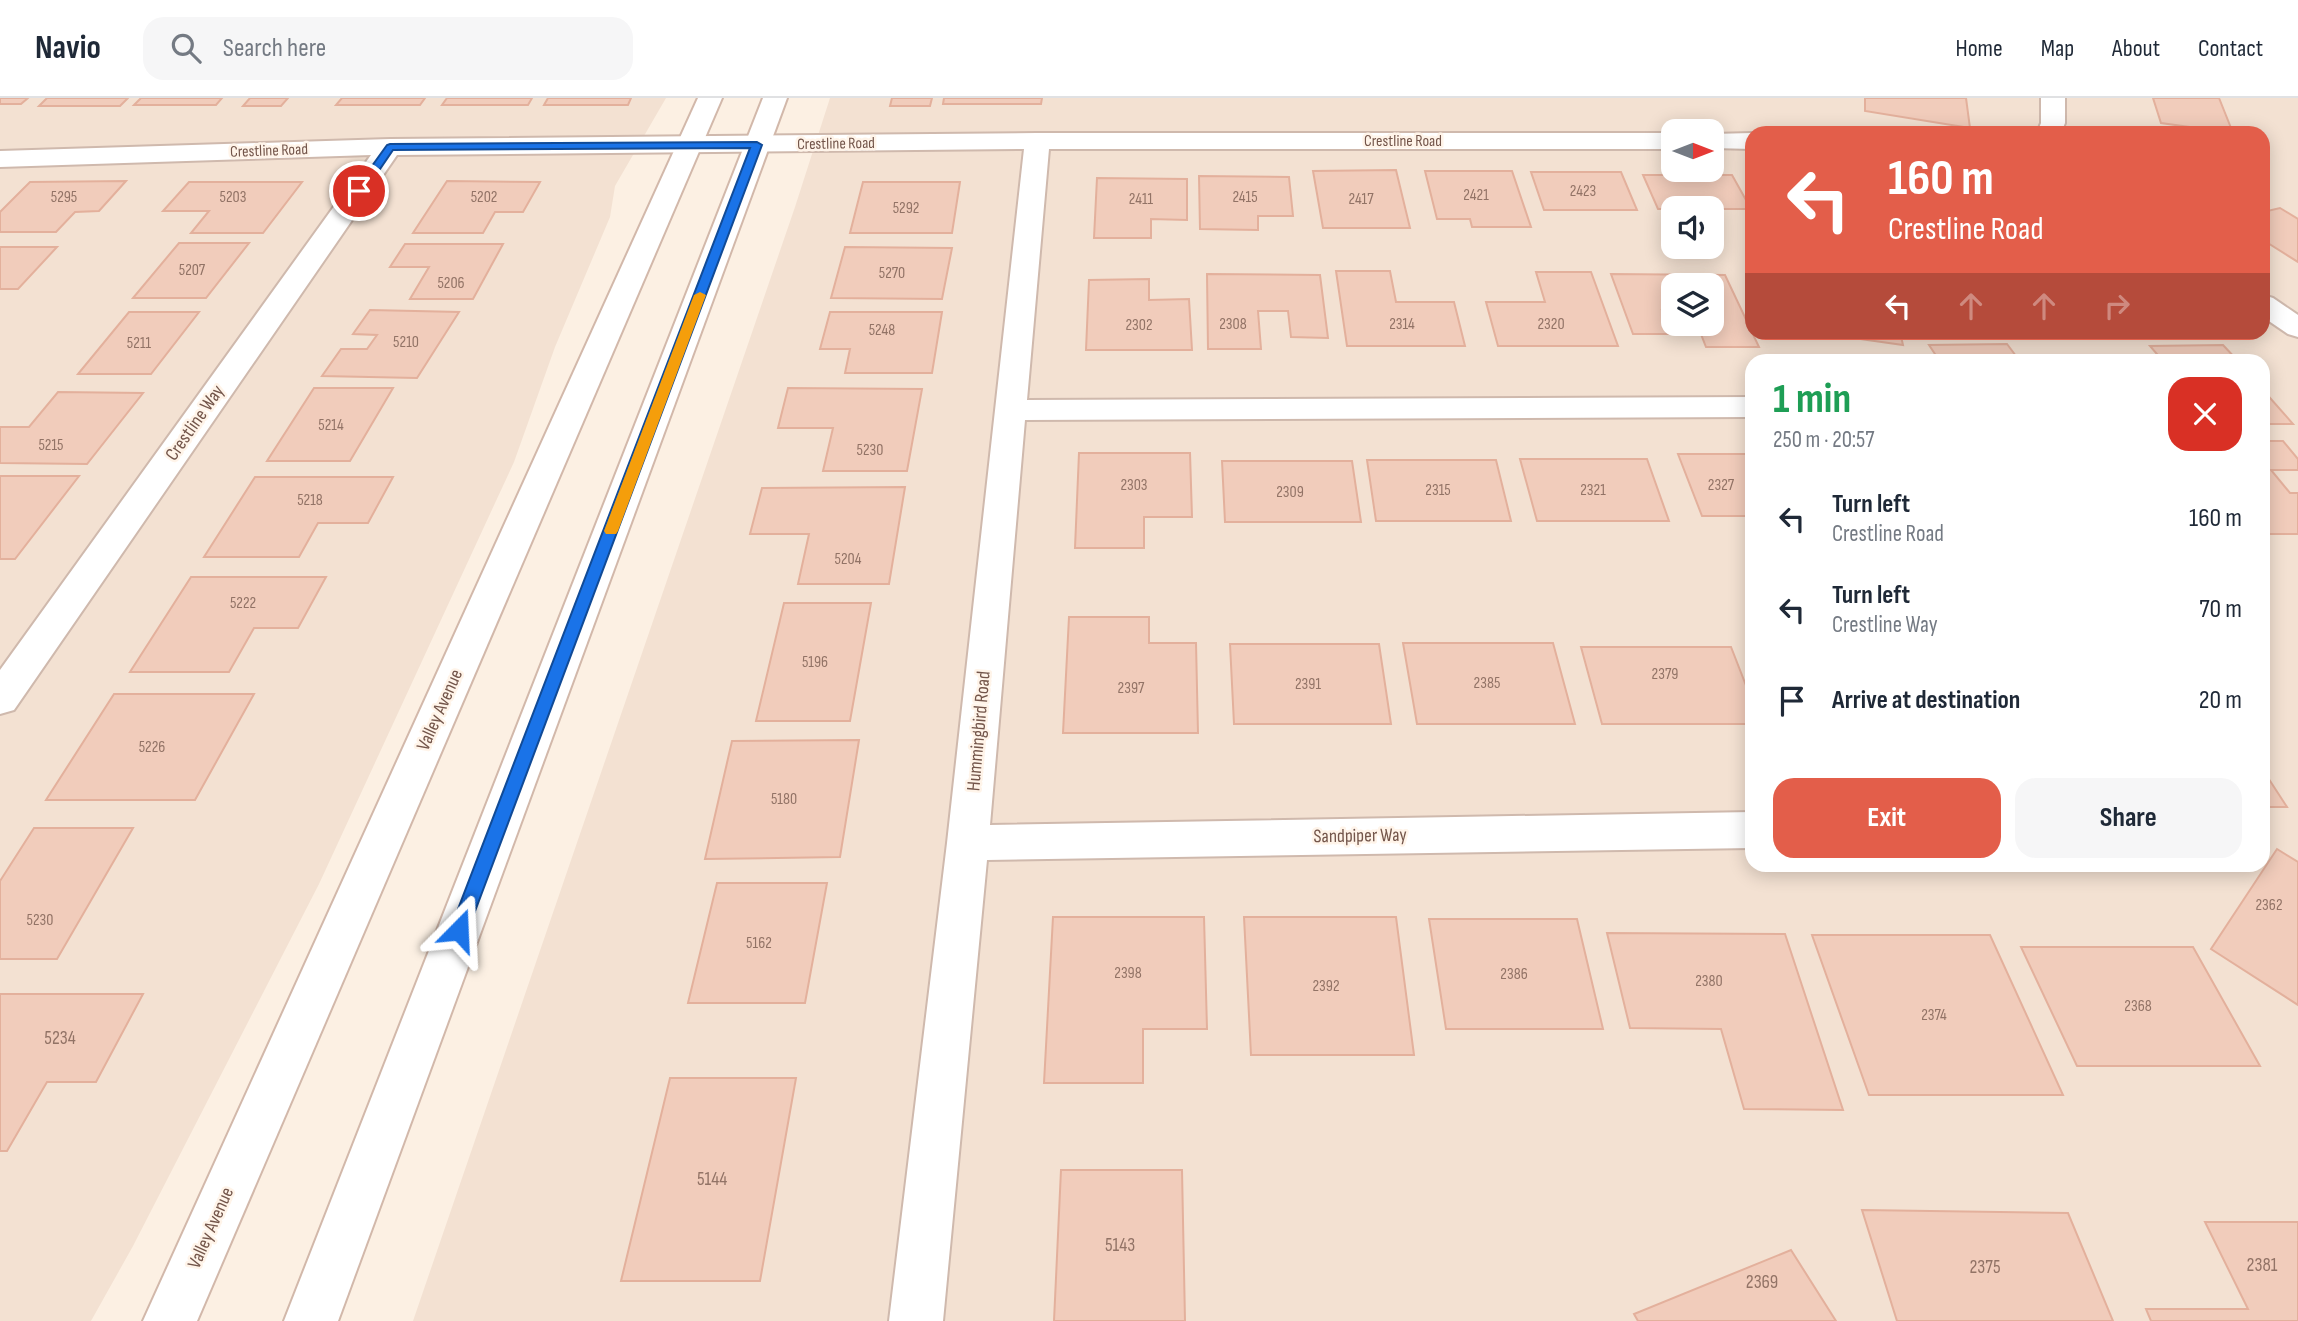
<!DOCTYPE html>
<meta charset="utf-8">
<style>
body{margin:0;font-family:"Sofia Sans Condensed",sans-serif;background:#f6f6f7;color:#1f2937;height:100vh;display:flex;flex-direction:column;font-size:26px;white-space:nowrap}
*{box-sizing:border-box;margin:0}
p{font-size:23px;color:#747a83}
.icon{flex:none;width:38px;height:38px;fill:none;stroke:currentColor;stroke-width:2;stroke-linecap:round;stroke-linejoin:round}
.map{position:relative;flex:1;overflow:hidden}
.drawer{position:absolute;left:1745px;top:256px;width:525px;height:518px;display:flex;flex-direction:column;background:#fff;border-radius:21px;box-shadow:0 4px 18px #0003}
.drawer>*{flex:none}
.banner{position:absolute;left:1745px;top:28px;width:525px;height:214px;border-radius:21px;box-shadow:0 4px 18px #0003;background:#e35e4a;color:#fff;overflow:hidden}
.needle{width:46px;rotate:90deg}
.tools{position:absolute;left:1661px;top:21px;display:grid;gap:14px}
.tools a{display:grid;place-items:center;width:63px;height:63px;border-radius:14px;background:#fff;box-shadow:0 4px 18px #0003;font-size:35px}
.pin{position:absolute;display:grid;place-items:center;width:60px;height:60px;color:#fff;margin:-30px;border:4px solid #fff;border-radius:50%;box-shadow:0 2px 7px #0007}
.me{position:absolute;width:77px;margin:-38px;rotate:21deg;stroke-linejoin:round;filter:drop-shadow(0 0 5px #0008)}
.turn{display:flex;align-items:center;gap:24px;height:147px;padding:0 28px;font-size:32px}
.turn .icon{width:91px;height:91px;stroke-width:2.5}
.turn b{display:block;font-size:49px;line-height:60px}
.lanes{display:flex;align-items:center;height:66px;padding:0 28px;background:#0003;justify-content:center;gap:35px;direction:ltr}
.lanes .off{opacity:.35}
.round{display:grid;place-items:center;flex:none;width:74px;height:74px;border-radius:21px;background:#f6f6f7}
.overview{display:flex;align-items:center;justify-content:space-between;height:119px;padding:0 28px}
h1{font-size:42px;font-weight:700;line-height:52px;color:#1e9e55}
.action{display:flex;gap:14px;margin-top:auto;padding:14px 28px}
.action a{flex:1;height:80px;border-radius:21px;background:#e35e4a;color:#fff;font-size:28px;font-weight:700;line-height:80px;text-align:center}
.action a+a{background:#f6f6f7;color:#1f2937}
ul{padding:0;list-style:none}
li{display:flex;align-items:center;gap:21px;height:91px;padding:0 28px}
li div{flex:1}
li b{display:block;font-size:26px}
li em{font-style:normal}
header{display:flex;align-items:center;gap:42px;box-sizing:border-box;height:98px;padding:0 35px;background:#fff;border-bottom:2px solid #e0e1e3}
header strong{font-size:33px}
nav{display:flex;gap:38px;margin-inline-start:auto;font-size:24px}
.search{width:490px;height:63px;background:#f6f6f7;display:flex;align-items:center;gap:18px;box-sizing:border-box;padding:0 24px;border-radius:21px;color:#747a83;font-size:26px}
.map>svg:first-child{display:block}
.residential{fill:#f3e1d2;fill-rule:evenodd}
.building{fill:#f1ccbb;stroke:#e3b09c;stroke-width:2}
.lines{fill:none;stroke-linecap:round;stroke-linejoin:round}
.street-casing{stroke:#cfb9ad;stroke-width:4}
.secondary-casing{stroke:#d2b8aa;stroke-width:4}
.street{fill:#fff;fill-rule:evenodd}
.secondary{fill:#fff;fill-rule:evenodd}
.route{fill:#1a73e8;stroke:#114b97;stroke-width:2}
.slow{fill:#f59e0b}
.labels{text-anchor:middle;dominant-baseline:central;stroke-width:5;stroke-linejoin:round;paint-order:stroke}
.far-street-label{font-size:16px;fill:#73554a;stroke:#fff4e9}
.number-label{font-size:16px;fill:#927366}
.street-label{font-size:19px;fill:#73554a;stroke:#fff4e9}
.near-number-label{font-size:19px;fill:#927366}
</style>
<header>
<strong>Navio</strong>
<div class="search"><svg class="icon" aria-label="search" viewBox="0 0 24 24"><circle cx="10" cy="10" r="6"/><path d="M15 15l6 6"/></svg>Search here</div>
<nav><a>Home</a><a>Map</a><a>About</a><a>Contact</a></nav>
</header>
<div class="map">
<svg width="2298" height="1223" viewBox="0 0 2298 1223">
<rect width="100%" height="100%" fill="#fcf0e3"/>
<!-- residential -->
<g class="residential">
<path d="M0,0H666L615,88L610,119L555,249L514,364L319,786L133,1148L91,1223H0Z"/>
<path d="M830,0H2298V1223H413L795,109ZM1673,33H1712V72H1673ZM1752,35H2263V234H1752ZM1673,110H1712V149H1673ZM1673,187H1712V226H1673ZM1752,262H2263V766H1752Z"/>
</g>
<!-- building -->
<g class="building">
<path d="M0,0H28L21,6H0Z"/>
<path d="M47,0H128L120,8H39Z"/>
<path d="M141,0H222L216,7H134Z"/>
<path d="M250,0H288L281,8H243Z"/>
<path d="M342,0H425L420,7H336Z"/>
<path d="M447,0H532L528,7H442Z"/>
<path d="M548,0H631L628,7H544Z"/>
<path d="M892,0H932L930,8H890Z"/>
<path d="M944,0H1042L1041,6H943Z"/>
<path d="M1865,0H1966L1970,30L1865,13Z"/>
<path d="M2153,0H2219L2233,35L2161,25Z"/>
<path d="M1396,72L1410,130H1323L1313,73Z"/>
<path d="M1425,73H1512L1531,129H1472L1470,121H1437Z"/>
<path d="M1531,74H1621L1637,112H1544Z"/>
<path d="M1643,77H1732L1751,111H1658Z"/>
<path d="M1199,78L1289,79L1293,118H1258V132L1200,131Z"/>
<path d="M1097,80L1187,81V122L1151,121V140H1094Z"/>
<path d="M126,83L99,113L75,114L56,134H0V114L30,84Z"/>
<path d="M447,83L540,84L523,114H495L483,135H413Z"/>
<path d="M189,84H302L263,135H191L209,113H163Z"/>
<path d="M863,84H960L952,135H850Z"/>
<path d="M2280,110L2298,121V164L2263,142V114Z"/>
<path d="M179,145H249L206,200H133Z"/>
<path d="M405,146H503L473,201H410L429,169H390Z"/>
<path d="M0,149H57L18,191H0Z"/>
<path d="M845,149L952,150L942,201L831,200Z"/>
<path d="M1336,173H1390L1396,204H1454L1465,248H1347Z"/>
<path d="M1536,174H1591L1618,248H1498L1486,204H1545Z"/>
<path d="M1207,176L1320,177L1328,240L1291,239L1288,213H1258L1261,251H1208Z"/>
<path d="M1611,176L1725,177L1759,249H1706L1697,226H1712V187H1673V212H1662L1672,236H1633Z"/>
<path d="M1149,181V202L1189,201L1192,252H1086L1089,182Z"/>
<path d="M370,212L459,214L417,280L322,278L341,251H367L377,237L353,236Z"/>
<path d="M129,214H199L151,276H78Z"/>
<path d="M830,214H942L932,275H845L850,251H820Z"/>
<path d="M1811,234H1900L1903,247Z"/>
<path d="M2007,246L2019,262H1939L1929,247Z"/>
<path d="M2223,247L2237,262H2162L2150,248Z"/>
<path d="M314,290H393L350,363H267Z"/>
<path d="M788,290L922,291L907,373H823L833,330H778Z"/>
<path d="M2263,292L2293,326H2263Z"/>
<path d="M58,294L143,295L87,366L0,365V329H29Z"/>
<path d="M2263,343H2283L2298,361V372H2271L2290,395H2298V436H2263Z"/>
<path d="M1079,355H1190L1192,419H1144V450H1075Z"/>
<path d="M1678,356H1752V423L1750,418H1702Z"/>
<path d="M1520,361H1647L1669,423H1537Z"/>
<path d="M1367,362H1496L1511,423H1376Z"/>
<path d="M1222,363H1352L1361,424H1225Z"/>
<path d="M0,378H79L15,461H0Z"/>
<path d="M255,379H393L368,425H318L299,459H204Z"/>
<path d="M905,389L889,486H798L809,436H750L762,390Z"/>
<path d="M191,479H326L298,530H254L229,574H130Z"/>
<path d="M784,505H871L850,623H756Z"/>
<path d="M1069,519H1149V545H1196L1198,635H1063Z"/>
<path d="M1403,545H1553L1575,626H1417Z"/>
<path d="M1230,546H1379L1391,626H1234Z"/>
<path d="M1581,549H1731L1752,603V626H1602Z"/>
<path d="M114,596H254L195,702H46Z"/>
<path d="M859,642L840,759L705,761L732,643Z"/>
<path d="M2263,672L2287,709H2263Z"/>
<path d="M34,730H133L57,861H0V783Z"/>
<path d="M2277,751L2298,764V907L2211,851Z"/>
<path d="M717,785H827L805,905H688Z"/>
<path d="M1053,819H1204L1207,931H1143V985H1044Z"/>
<path d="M1244,819H1396L1414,957H1251Z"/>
<path d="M1429,821H1577L1603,931H1446Z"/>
<path d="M1607,835L1785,836L1843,1012L1744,1011L1721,931L1630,930Z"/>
<path d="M1812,837H1990L2063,997H1869Z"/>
<path d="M2021,849H2193L2260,968H2077Z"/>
<path d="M0,896H143L96,984H47L7,1053H0Z"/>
<path d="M670,980H796L760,1183H621Z"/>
<path d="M1061,1072H1182L1185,1223H1054Z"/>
<path d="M1862,1112L2068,1115L2113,1223H1897Z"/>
<path d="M2205,1124H2298V1223H2151L2146,1211H2248Z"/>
<path d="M1791,1152L1836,1223H1638L1634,1216Z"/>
</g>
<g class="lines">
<defs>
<g id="street">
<path d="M2041,0H2065V25L2061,35H2037L2041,25Z"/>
<path d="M1037,35H1673V51H1049L1027,302L1752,299V319L1025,322L990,727L1752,714V750L987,762L943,1223H889L947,745L1024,51L397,57L14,612L0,616V572L371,57L0,69V53L390,41Z"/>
<path d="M1752,35V51L1712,50V36Z"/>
<path d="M2263,197L2273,200L2298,217V239L2288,236L2263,219Z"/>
</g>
<g id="secondary">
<path d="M698,0H722L197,1223H143Z"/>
<path d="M763,0H787L338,1223H284Z"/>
</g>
</defs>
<!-- street casing -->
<use href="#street" class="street-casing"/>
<!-- secondary casing -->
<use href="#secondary" class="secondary-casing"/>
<!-- street -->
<use href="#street" class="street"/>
<!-- secondary -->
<use href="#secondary" class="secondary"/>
</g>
<!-- route -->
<path class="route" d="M757,44L762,47L468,832L466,837L459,840L453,837L450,832L750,50L393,52L363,96L354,93L387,47L390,46Z"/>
<!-- slow -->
<path class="slow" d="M700,194L706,197L618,433L616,436H606L604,433L694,197Z"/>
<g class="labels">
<!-- far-street labels -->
<g class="far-street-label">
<text x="1403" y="43">Crestline Road</text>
<text transform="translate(836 46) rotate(-1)">Crestline Road</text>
<text transform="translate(269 53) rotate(-2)">Crestline Road</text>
</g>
<!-- number labels -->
<g class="number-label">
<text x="1583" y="93">2423</text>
<text x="1476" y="97">2421</text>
<text x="64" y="99">5295</text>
<text x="233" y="99">5203</text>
<text x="484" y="99">5202</text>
<text x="1245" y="99">2415</text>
<text x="1141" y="101">2411</text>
<text x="1361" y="101">2417</text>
<text x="906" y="110">5292</text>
<text x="192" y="172">5207</text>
<text x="892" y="175">5270</text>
<text x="451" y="185">5206</text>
<text x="1233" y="226">2308</text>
<text x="1402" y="226">2314</text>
<text x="1551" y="226">2320</text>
<text x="1139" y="227">2302</text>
<text x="882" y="232">5248</text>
<text x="406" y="244">5210</text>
<text x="139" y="245">5211</text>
<text x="331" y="327">5214</text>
<text x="51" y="347">5215</text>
<text x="870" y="352">5230</text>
<text x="1134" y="387">2303</text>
<text x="1721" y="387">2327</text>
<text x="1438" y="392">2315</text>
<text x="1593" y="392">2321</text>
<text x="1290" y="394">2309</text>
<text x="310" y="402">5218</text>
<text x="848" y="461">5204</text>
<text x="243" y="505">5222</text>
<text x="815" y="564">5196</text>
<text x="1665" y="576">2379</text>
<text x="1487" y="585">2385</text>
<text x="1308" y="586">2391</text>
<text x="1131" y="590">2397</text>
<text x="152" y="649">5226</text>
<text x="784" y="701">5180</text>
<text x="2269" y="807">2362</text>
<text x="40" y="822">5230</text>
<text x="759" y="845">5162</text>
<text x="1128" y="875">2398</text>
<text x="1514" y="876">2386</text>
<text x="1709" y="883">2380</text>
<text x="1326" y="888">2392</text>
<text x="2138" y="908">2368</text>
<text x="1934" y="917">2374</text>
</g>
<!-- street labels -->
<g class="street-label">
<text transform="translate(195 325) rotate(-55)">Crestline Way</text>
<text transform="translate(440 612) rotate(-66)">Valley Avenue</text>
<text transform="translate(979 633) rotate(-85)">Hummingbird Road</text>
<text transform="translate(1360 738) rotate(-1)">Sandpiper Way</text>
<text transform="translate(211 1130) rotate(-66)">Valley Avenue</text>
</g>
<!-- near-number labels -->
<g class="near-number-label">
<text x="60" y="940">5234</text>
<text x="712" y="1081">5144</text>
<text x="1120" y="1147">5143</text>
<text x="2262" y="1167">2381</text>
<text x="1985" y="1169">2375</text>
<text x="1762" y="1184">2369</text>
</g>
</g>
</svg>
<div class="tools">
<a><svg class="needle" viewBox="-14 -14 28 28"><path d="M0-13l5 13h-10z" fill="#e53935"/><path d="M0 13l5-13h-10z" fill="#747a83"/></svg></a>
<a><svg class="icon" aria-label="sound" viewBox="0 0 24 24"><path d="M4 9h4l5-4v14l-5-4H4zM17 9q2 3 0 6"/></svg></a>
<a><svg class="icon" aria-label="layers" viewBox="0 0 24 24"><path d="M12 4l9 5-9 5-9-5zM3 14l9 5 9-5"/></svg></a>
</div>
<div class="pin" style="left:359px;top:93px;background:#d93025"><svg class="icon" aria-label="arrive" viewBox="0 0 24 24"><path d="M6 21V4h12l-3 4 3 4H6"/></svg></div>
<svg class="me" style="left:459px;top:832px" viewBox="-20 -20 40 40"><path d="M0-17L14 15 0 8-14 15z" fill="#1a73e8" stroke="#fff" stroke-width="4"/></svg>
<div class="banner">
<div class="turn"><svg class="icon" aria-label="left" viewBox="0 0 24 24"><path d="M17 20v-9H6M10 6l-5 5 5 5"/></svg><div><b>160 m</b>Crestline Road</div></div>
<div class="lanes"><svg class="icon" aria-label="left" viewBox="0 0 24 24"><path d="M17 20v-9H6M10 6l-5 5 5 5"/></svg><svg class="icon off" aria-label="ahead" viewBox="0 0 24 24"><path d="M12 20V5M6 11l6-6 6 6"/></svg><svg class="icon off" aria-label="ahead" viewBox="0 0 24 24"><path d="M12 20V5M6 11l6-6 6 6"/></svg><svg class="icon off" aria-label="right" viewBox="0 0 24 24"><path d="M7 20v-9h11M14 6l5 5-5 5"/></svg></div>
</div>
<section class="drawer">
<div class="overview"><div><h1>1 min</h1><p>250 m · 20:57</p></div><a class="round" style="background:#d93025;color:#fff"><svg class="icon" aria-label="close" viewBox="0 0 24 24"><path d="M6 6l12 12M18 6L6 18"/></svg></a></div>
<ul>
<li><svg class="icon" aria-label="left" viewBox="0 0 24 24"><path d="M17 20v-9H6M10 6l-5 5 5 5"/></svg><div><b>Turn left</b><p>Crestline Road</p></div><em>160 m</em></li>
<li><svg class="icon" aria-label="left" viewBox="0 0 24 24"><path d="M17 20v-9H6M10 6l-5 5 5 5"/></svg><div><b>Turn left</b><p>Crestline Way</p></div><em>70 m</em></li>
<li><svg class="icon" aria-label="arrive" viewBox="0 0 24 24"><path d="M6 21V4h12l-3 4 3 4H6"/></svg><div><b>Arrive at destination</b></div><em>20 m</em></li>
</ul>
<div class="action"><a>Exit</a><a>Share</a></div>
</section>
</div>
